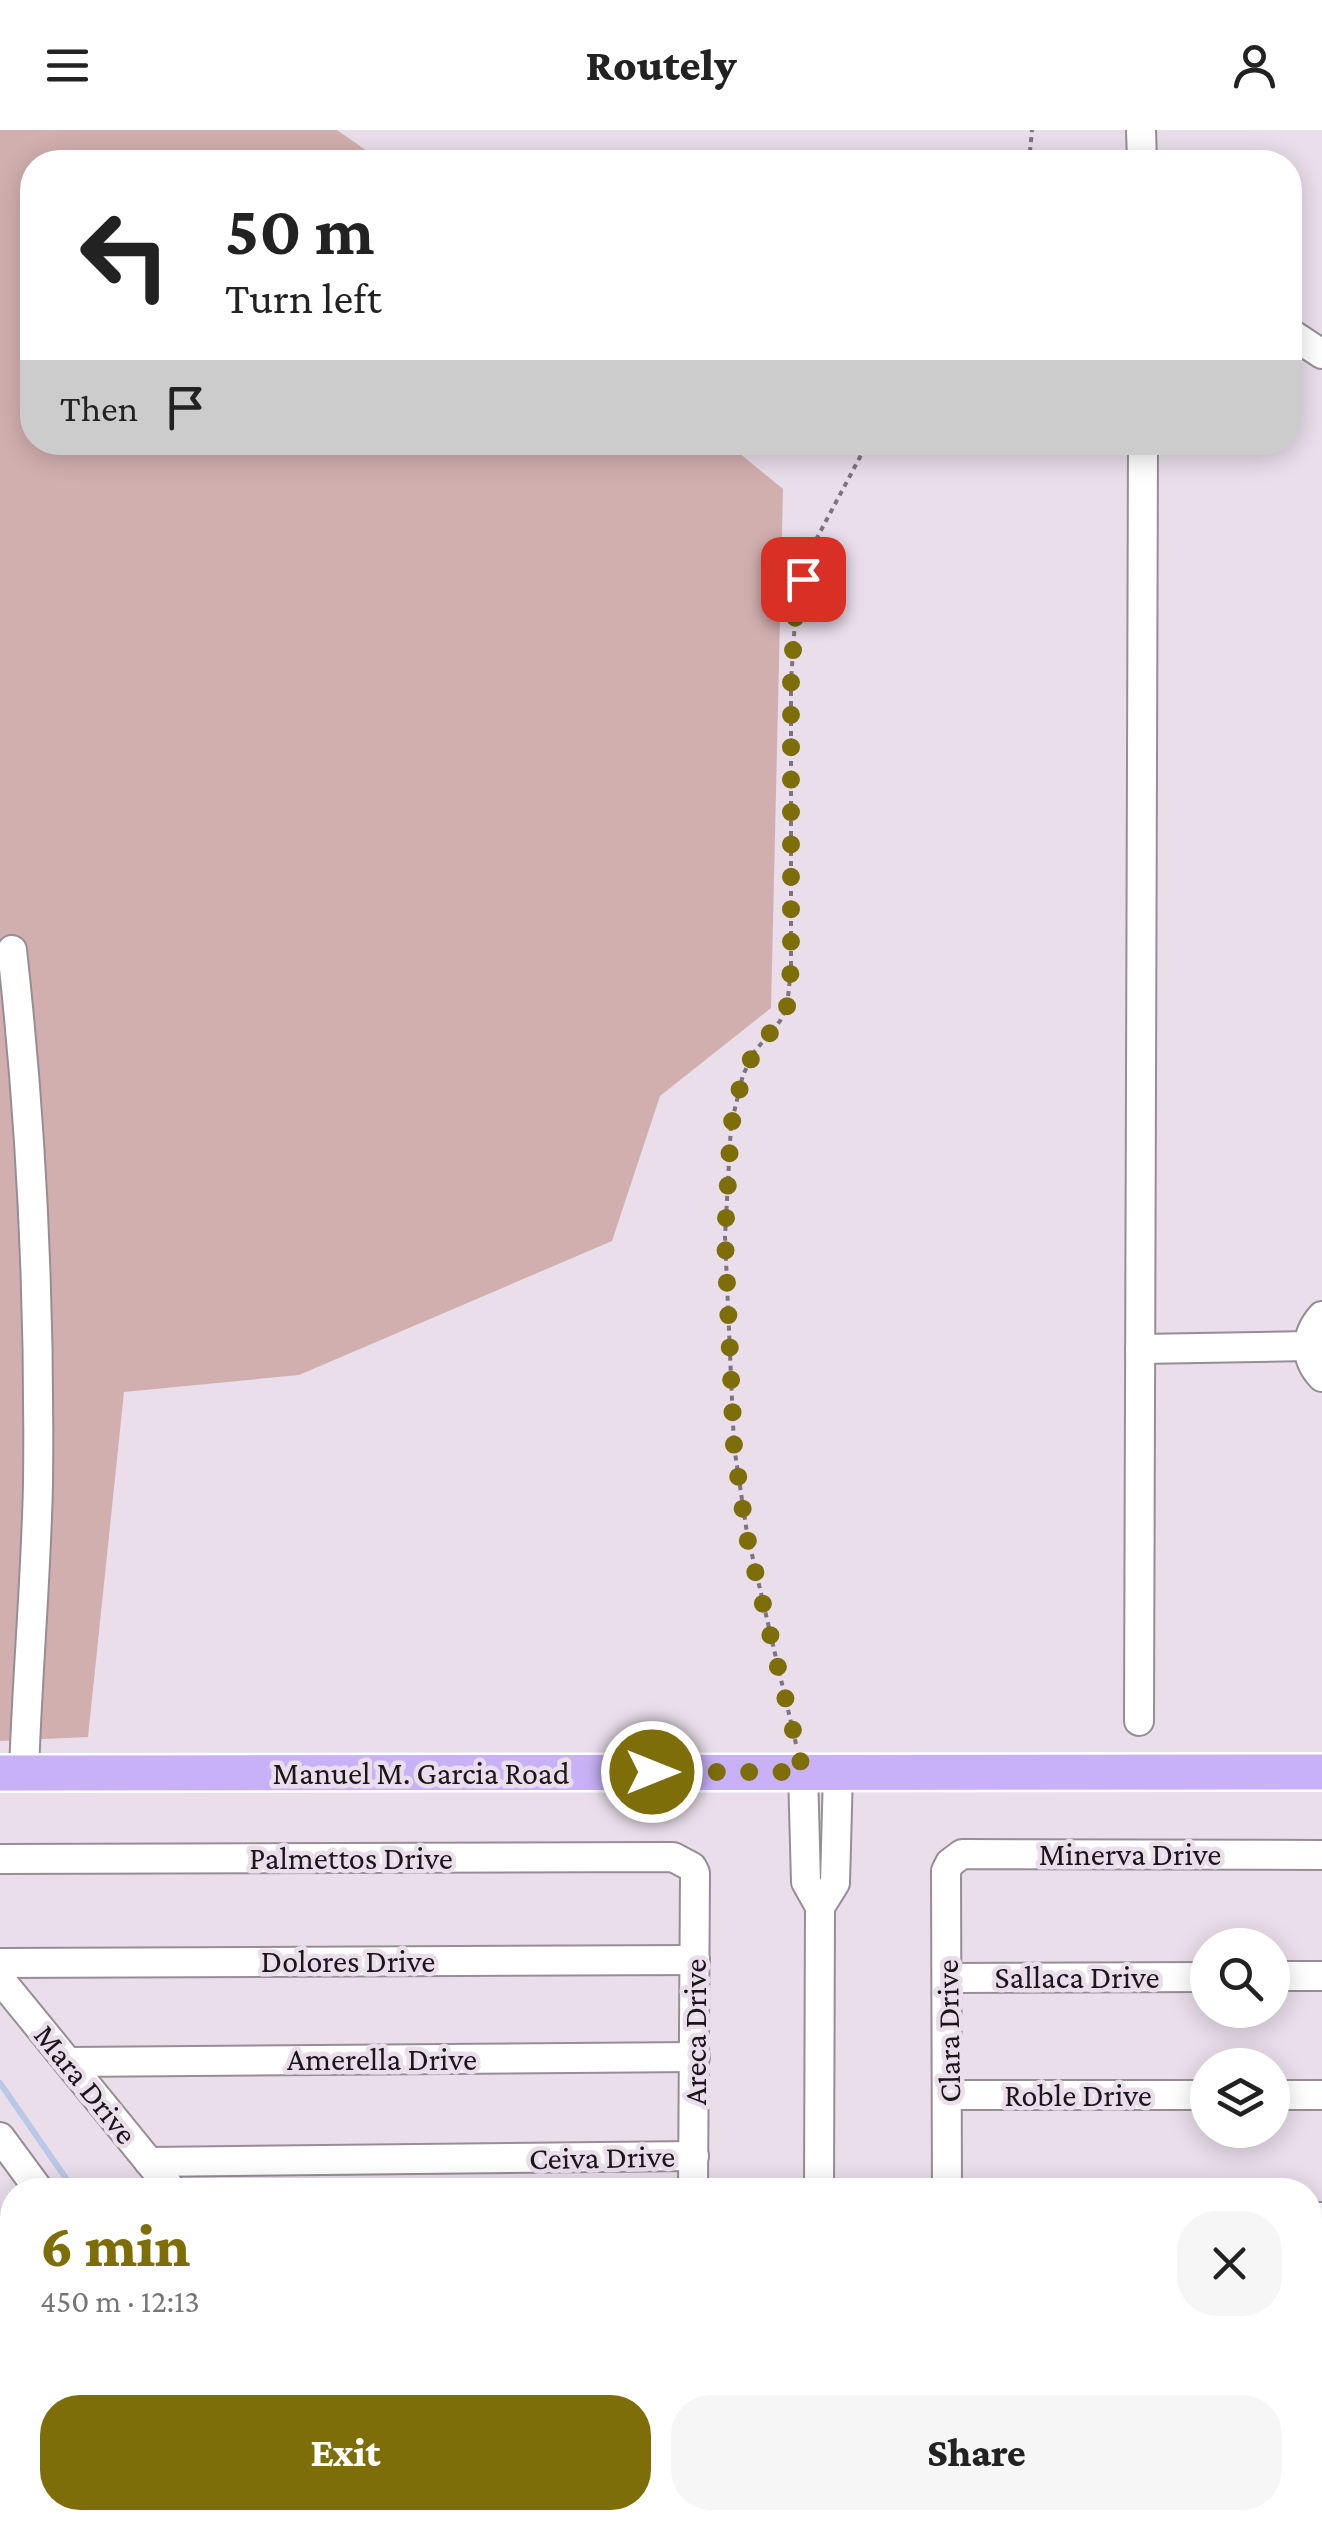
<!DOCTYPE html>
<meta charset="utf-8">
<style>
body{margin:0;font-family:"Crimson Pro",serif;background:#f6f6f6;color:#222;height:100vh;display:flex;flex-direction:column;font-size:38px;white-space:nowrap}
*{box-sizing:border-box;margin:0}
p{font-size:32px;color:#767676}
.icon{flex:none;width:55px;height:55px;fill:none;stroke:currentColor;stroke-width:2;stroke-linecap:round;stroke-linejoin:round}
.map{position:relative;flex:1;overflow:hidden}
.panel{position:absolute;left:0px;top:2048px;width:1322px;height:352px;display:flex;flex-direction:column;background:#fff;border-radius:40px 40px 0 0;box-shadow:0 5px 25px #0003}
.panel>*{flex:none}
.guide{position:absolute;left:20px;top:20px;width:1282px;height:305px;border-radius:40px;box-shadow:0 5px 25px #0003;background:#fff;color:#222;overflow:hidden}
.controls{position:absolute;left:1190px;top:1798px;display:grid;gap:20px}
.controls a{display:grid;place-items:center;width:100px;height:100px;border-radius:50%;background:#fff;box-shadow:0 5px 25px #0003;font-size:50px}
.pin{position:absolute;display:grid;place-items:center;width:85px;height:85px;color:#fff;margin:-42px;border-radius:20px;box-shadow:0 5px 15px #0006}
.me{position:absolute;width:110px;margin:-55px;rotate:90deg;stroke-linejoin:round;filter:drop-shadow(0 0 8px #0008)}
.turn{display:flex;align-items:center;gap:35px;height:210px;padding:0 40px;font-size:45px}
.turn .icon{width:130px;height:130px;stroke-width:2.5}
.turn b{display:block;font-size:70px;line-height:85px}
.then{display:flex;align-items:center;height:95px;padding:0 40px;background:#0003;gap:20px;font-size:38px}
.round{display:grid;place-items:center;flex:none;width:105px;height:105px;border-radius:40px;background:#f6f6f6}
.head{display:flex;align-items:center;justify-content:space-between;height:170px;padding:0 40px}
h1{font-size:60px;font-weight:800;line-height:75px;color:#7d6e0a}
.primary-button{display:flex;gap:20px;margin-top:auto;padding:20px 40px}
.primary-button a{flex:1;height:115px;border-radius:40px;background:#7d6e0a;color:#fff;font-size:40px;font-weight:800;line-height:115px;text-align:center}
.primary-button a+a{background:#f6f6f6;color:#222}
header{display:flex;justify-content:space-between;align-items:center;height:130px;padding:0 40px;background:#fff;font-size:45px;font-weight:800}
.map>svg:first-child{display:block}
.green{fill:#d2afaf}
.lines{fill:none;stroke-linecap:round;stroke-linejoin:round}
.stream{stroke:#bbc7e8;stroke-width:6}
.minor-casing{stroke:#978d97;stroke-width:32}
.major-casing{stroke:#fff;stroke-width:40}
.path{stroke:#7c757c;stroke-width:4;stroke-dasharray:5 5;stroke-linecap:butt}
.minor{stroke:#fff;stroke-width:28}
.major{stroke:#c9b1f7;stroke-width:35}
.route{stroke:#7d6e0a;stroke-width:18;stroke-dasharray:0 32.4}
.labels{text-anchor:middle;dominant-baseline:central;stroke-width:9;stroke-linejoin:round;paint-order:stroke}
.street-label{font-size:32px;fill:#1a161a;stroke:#e9deea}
</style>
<header><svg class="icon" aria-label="menu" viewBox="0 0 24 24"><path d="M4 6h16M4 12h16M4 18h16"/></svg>Routely<svg class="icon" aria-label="person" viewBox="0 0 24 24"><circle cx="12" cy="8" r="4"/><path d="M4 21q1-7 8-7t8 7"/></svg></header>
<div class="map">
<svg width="1322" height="2399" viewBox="0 0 1322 2399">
<rect width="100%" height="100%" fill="#e9deea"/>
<!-- green -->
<path class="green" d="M0,0H337L383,32H32V312L727,313L783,359L771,878L660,966L612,1111L299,1245L124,1262L88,1607L0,1611Z"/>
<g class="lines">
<!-- stream -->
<g class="stream">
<path d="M0,1953L74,2060"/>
<path d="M324,2388L332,2399"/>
</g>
<defs>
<g id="minor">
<path d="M1141,0L1142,32"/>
<path d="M1290,203L1322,224"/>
<path d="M12,820C32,998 40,1175 38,1354C36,1450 27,1547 24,1643"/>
<path d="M1322,1186C1305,1205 1304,1228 1322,1247"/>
<path d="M1140,1219L1308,1216"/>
<path d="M1139,1591L1143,312"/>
<path d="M803,1642L806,1752L820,1777L819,2060"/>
<path d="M0,1729L673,1727L692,1737L695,1743L693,2060"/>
<path d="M820,1777L835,1753L838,1642"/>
<path d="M0,1833L695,1830"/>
<path d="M1272,1846H1322"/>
<path d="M947,1848L1208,1847"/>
<path d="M0,1849L172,2060"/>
<path d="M69,1932L695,1927"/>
<path d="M949,1965H1208"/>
<path d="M1272,1965H1322"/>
<path d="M0,2007L39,2060"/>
<path d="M149,2032L694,2026"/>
<path d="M947,2060L946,1741L950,1733L962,1724L1322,1725"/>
<path d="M1310,2087H1322"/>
<path d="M1310,2217H1322"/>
<path d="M0,2285L12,2281"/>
<path d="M1310,2345H1322"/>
<path d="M297,2388L304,2399"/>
<path d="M640,2388L646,2399"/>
<path d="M565,2399L572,2388"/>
<path d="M955,2399L959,2388"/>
</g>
<path id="major" d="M0,1643L1322,1642"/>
</defs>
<!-- minor casing -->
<use href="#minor" class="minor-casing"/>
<!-- major casing -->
<use href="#major" class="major-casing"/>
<!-- path -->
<g class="path">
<path d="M1029,32L1032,0"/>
<path d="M796,1614L747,1403L734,1316L725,1107L731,995L743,945L755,921L780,891L787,877L791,838V551L796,476L810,421L868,312"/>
</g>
<!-- minor -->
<use href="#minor" class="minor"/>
<!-- major -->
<use href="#major" class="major"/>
</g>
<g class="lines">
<!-- route -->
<path class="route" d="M652,1642H803L746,1403L734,1316L725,1107L731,996L743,945L755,921L780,891L787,877L791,838V551L796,476L803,449"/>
</g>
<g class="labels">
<!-- street labels -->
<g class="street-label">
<text x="421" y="1643">Manuel M. Garcia Road</text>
<text x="1130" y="1724">Minerva Drive</text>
<text x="351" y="1728">Palmettos Drive</text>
<text x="348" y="1831">Dolores Drive</text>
<text x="1077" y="1847">Sallaca Drive</text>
<text transform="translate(948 1901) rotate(-91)">Clara Drive</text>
<text transform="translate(695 1902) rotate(-90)">Areca Drive</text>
<text x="382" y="1929">Amerella Drive</text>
<text transform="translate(86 1954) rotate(51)">Mara Drive</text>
<text x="1078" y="1965">Roble Drive</text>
<text transform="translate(602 2027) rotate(-1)">Ceiva Drive</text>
</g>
</g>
</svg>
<div class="controls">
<a><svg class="icon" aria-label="search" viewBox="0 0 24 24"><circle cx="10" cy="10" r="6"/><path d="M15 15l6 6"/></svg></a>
<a><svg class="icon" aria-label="layers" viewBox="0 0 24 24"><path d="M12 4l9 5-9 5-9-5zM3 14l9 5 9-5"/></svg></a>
</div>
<div class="pin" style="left:803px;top:449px;background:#d93025"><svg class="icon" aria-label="arrive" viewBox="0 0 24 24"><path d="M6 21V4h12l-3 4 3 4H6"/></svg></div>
<svg class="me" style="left:652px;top:1642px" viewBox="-20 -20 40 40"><circle r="17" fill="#7d6e0a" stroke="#fff" stroke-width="3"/><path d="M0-11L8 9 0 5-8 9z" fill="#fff"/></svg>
<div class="guide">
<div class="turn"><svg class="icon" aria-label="left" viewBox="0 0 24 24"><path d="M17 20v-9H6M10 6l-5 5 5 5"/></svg><div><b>50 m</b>Turn left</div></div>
<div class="then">Then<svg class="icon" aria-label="arrive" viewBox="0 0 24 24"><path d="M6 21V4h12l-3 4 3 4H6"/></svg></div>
</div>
<section class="panel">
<div class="head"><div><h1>6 min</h1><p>450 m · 12:13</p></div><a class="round"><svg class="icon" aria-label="close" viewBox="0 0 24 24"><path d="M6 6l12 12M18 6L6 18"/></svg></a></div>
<div class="primary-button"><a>Exit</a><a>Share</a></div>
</section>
</div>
